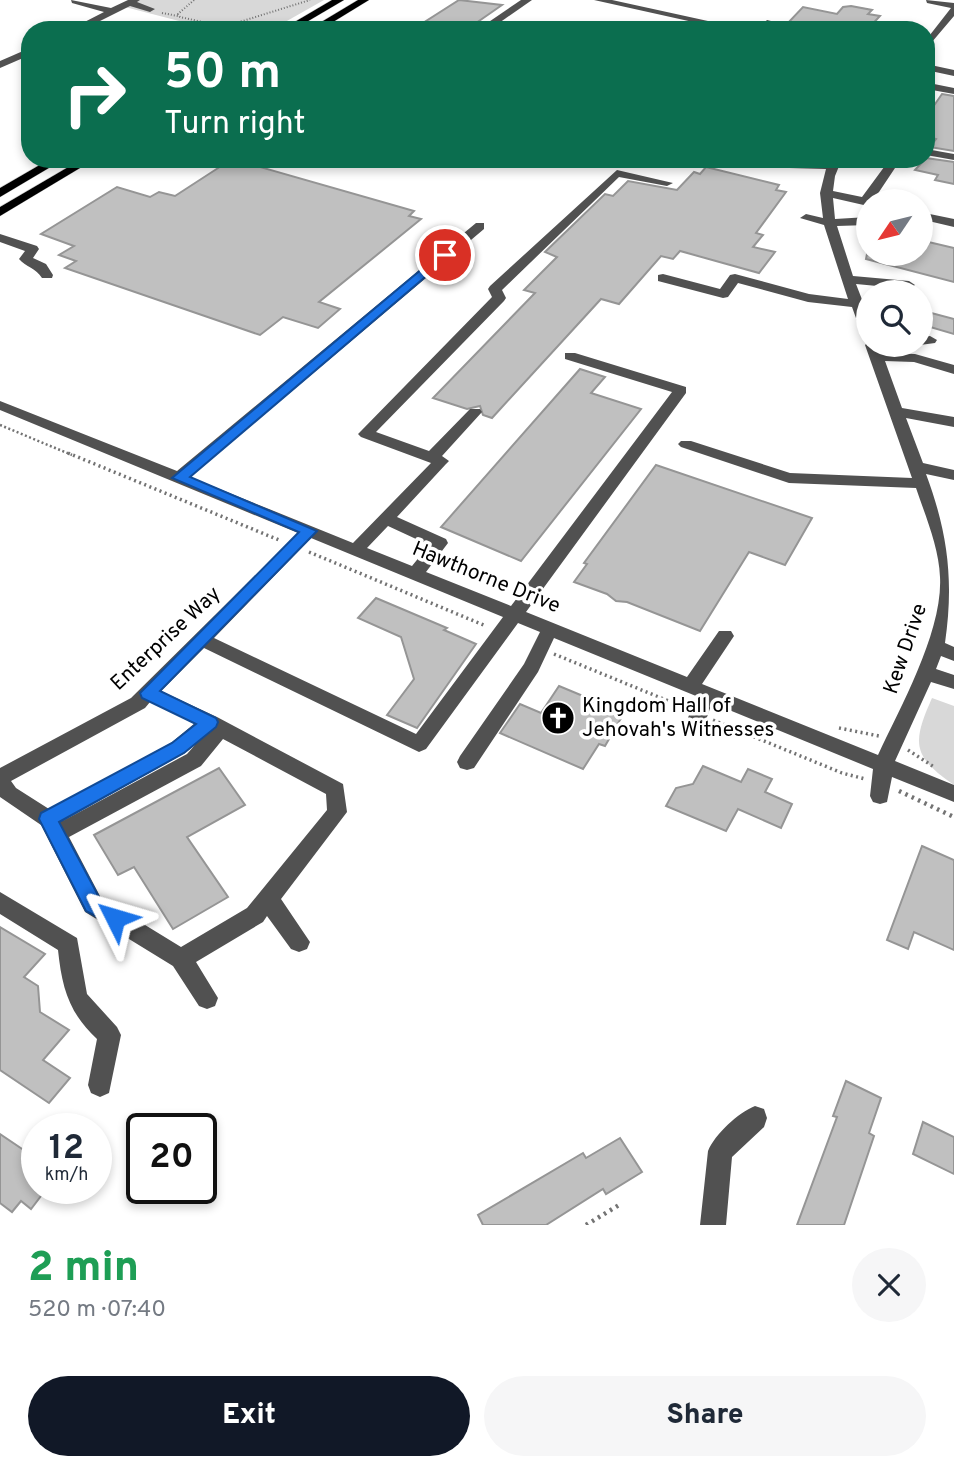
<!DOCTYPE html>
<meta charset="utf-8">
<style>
body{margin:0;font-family:Overpass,sans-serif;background:#f6f6f7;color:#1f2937;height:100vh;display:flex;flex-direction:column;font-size:26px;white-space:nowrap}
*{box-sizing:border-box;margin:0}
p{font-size:23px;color:#747a83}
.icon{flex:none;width:38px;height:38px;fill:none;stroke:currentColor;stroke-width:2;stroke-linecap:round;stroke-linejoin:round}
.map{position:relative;height:1225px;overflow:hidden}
.side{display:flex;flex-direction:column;background:#fff;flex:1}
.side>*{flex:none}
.hud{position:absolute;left:21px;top:21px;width:914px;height:147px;border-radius:28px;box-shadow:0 4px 10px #0003;background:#0b6e4f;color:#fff;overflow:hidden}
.needle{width:46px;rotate:235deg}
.fabs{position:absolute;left:856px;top:189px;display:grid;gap:14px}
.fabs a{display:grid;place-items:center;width:77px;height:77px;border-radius:50%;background:#fff;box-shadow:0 4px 10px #0003;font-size:35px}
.speed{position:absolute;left:21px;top:1113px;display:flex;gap:14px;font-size:35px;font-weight:700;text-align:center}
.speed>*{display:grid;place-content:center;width:91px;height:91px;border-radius:50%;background:#fff;box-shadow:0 4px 10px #0003;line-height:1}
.speed small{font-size:18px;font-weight:400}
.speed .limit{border:4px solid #111;border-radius:10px;background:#fff;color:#111}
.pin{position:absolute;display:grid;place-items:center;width:60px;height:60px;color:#fff;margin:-30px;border:4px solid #fff;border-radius:50%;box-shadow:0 2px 7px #0007}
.me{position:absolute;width:77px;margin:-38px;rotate:310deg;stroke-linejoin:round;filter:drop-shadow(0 0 5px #0008)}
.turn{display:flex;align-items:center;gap:24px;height:147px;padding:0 28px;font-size:32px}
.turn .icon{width:91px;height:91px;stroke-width:2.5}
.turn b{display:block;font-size:49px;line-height:60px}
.round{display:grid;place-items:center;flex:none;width:74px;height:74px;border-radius:37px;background:#f6f6f7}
.head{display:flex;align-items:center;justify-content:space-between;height:119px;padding:0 28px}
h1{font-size:42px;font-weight:800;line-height:52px;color:#1e9e55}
.cta{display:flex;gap:14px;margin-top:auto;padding:14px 28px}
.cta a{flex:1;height:80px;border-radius:42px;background:#111827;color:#fff;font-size:28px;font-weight:800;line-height:80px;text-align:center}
.cta a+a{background:#f6f6f7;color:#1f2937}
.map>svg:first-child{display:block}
.green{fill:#d8d8d8}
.building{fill:#c0c0c0;stroke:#959595;stroke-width:2}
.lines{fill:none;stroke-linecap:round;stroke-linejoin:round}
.major-casing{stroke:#dbdbdb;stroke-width:1}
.path-far3{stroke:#737373;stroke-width:2;stroke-dasharray:1 2;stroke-linecap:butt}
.path-far2{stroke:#737373;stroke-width:2.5;stroke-dasharray:2 2.5;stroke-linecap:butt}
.path-far1{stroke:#737373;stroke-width:3.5;stroke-dasharray:2 3.5;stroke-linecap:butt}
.path{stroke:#737373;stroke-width:4.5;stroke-dasharray:2.5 4.5;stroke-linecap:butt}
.minor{fill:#515151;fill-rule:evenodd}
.major{fill:#000;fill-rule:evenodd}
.route{fill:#1a73e8;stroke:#114b97;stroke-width:2}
.labels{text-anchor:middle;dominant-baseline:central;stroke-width:7;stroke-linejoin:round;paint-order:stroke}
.street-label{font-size:21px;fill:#000;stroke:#fff}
.poi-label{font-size:21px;fill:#000;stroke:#fff;text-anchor:start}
</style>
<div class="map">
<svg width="954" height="1225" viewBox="0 0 954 1225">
<rect width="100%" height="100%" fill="#fff"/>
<!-- green -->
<g class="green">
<path d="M140,0H324L271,30H214L125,7Z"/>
<path d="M932,698L954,706V785C912,756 912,743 932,698Z"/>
</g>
<!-- building -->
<g class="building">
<path d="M459,0L502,5L466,30H412Z"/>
<path d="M851,6L872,10L868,14L880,16L867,30H805L785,26L803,7L837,14L843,7Z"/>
<path d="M942,94L954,96V151L930,147L936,139L926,136V117Z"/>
<path d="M926,158L954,162V184L935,180L938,175L915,170Z"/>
<path d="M232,159L414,211L409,216L421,219L319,302L340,309L318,328L283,317L260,335L65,268L76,261L59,255L74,246L41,234L117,187L150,197L159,192L175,196Z"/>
<path d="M706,167L779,185L776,190L786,192L756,233L763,235L753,247L775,252L759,273L680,251L673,259L661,256L619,304L601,299L492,418L483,415L480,406L467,409L433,398L535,293L524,290L557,257L545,252L605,194L613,196L628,181L677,190L694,172L700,174Z"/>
<path d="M920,240L954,248V282L866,259L867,254H920Z"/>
<path d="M920,310L954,319V334L920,324Z"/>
<path d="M580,369L605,377L591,393L641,409L521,561L441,527Z"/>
<path d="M656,465L812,518L785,565L749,552L700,631L627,602L616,601L607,594L574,582L587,564L584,563Z"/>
<path d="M376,598L447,628L444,630L476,644L417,728L387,715L414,679L401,637L358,618Z"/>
<path d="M559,686L624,713L605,746L599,744L583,769L500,733L520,704L541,713Z"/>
<path d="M703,766L741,782L748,769L772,779L765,792L792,804L781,828L738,809L726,831L666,806L676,788L693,784Z"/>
<path d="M219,768L245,805L187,837L228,897L173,929L134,867L118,875L94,835Z"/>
<path d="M922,846L954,860V950L914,932L908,949L887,940Z"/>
<path d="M0,927L45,954L24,977L38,986L40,1012L69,1030L43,1060L70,1078L49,1103L0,1070Z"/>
<path d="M846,1081L881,1098L869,1133L874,1136L844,1225H797L837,1117L833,1116Z"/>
<path d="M923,1122L954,1137V1174L913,1154Z"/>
<path d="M0,1134L37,1159V1188H47L31,1209L21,1201L12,1212L0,1203Z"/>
<path d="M620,1138L642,1172L606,1194L603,1189L546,1225H483L478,1215L583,1153L586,1158Z"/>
</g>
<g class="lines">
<defs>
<g id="major">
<path d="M332,0H344L293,30H281Z"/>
<path d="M358,0H369L320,30H308Z"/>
<path d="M50,159H64L0,197V188Z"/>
<path d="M82,159H95L0,216V207Z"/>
</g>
</defs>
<!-- major casing -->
<use href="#major" class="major-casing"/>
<!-- path-far3 -->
<g class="path-far3">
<path d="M194,0L178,14L180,17L216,25L233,24L310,0"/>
<path d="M162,13L178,16"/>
</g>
<!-- path-far2 -->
<path class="path-far2" d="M0,425L72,455"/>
<!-- path-far1 -->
<g class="path-far1">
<path d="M68,453L279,540"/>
<path d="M309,552L486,626"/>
<path d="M554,654L683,707"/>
<path d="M713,720L842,773L865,779"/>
<path d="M839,728L879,736"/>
<path d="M908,750L934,767"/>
</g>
<!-- path -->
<g class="path">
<path d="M899,791L954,817"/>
<path d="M586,1225L619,1205"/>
</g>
<!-- minor -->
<g class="minor">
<path d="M71,0L111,8L128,0H140L137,2L155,9L150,12L130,6L82,30H69L104,12L72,3Z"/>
<path d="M521,0H532L489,30H477Z"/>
<path d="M594,0H612L749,30H729Z"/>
<path d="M926,0L954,3V16L926,49V40L951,8L927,3Z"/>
<path d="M767,20L775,22L768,30H757Z"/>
<path d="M30,48V55L0,68V61Z"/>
<path d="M926,64L954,70V76L926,70Z"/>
<path d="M929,83L954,88V94L932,90L926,94V84Z"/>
<path d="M926,149L954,154V160L926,155Z"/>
<path d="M717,159L830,163L831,159H842L835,176L833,191L862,197L890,159H901L873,201H868V206L833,198L835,219L868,217V225L837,226L853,276L909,281L915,285L909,289L856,284L868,315V336L861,332L852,307L808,302L738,283L728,297L723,298L658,281V275L663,274L720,289L730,275L735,274L809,294L848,299L824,225L800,218L806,214L823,218L820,193L826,169L749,167Z"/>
<path d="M617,170L673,183L667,186L619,177L502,290L506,298L504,301L376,432L429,451L470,409H480L482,412L442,456L449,461L446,464L397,517L446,539L448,543L426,572L511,606L672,392L565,359V353H575L686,387V393L526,612L687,677L719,631H731L734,636L702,684L878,755C901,706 943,631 940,577C939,547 925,515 916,488L789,483L681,447L678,444L681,441H691L790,473L912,478L865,345L868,342V345H879L882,353L915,354L954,365V374L914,362L885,361L902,408L954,417V427L906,418L923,463L954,470V480L926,474C948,533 954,581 945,643L954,647V661L941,656L936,669L954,675V689L931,682L895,761L954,785V802L892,777L887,802L880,804L873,802L870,796L873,769L712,703L702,731L695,733L688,731L685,726L696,696L554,638L538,672L474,768L467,770L460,768L457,762L460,756L524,664L540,632L518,623L426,749L419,752L204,648L161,691L217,717L343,784L347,812L281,899L310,942L307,949L299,952L291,949L267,916L263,922L196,962L218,998L215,1006L207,1009L199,1006L173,966L85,912L41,825L0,797V768L131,698L298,533L0,410V401L177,471L476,223H484V229L190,477L353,543L431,463L361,437L358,434L361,431L492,297L488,289L490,286ZM388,526L429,545L412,566L367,548ZM311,538L503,617L416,734L214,638ZM150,702L195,723L171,743L49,809L16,788L11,781L145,708ZM223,739L326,794L327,810L247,908L181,947L101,898L69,837L201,766ZM195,745L187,754L61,822L185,753Z"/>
<path d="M920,212L954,219V227L920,219Z"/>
<path d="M0,234L37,246L39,249L33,258L46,264L53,275L52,278H42C36,268 26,267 19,259L25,251L0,242Z"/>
<path d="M930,336L937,340L935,343L920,345H919L920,337Z"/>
<path d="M0,892L77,938L87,994L117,1027L121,1035L109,1093L100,1097L91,1093L88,1085L97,1039C69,1013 62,988 58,950L0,914Z"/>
<path d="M755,1106L764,1109L767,1118L764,1127L732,1157L726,1225H700L708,1151C715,1134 738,1113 755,1106Z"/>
</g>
<!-- major -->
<use href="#major" class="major"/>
</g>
<!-- route -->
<path class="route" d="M441,253L451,255L190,477L317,531L160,691L216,718L218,722L216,727L184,753L59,822L100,899L122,912L125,918L122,924L115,927L86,911L39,819L41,813L172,743L196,724L142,698L140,693L299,532L172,478Z"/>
<!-- icons -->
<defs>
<symbol id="church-disc" viewBox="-11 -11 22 22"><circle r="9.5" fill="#000" stroke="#fff"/><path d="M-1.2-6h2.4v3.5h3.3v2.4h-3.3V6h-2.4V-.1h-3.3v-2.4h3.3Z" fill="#fff"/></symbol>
</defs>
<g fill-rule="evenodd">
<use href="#church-disc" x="539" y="699" width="38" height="38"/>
</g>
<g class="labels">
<!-- street labels -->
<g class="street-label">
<text transform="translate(486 578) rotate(22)">Hawthorne Drive</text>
<text transform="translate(166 639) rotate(-43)">Enterprise Way</text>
<text transform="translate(906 649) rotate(-71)">Kew Drive</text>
</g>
<!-- poi labels -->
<g class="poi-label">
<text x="582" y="706">Kingdom Hall of<tspan x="582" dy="24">Jehovah's Witnesses</tspan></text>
</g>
</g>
</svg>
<div class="fabs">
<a><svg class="needle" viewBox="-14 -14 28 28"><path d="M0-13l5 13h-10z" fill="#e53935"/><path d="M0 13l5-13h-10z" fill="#747a83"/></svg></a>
<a><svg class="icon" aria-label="search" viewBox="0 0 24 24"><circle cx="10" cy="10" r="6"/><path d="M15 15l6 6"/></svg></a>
</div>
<div class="speed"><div>12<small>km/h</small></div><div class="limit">20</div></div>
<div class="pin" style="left:445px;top:255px;background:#d93025"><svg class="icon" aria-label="arrive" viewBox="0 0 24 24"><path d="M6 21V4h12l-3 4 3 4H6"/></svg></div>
<svg class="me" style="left:115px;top:918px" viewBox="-20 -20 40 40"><path d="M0-17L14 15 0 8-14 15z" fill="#1a73e8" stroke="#fff" stroke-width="4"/></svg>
<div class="hud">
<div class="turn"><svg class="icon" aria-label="right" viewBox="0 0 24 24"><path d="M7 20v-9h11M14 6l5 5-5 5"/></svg><div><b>50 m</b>Turn right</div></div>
</div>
</div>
<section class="side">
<div class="head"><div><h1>2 min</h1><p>520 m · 07:40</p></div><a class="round"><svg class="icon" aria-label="close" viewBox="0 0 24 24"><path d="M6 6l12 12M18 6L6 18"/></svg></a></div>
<div class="cta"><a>Exit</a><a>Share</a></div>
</section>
